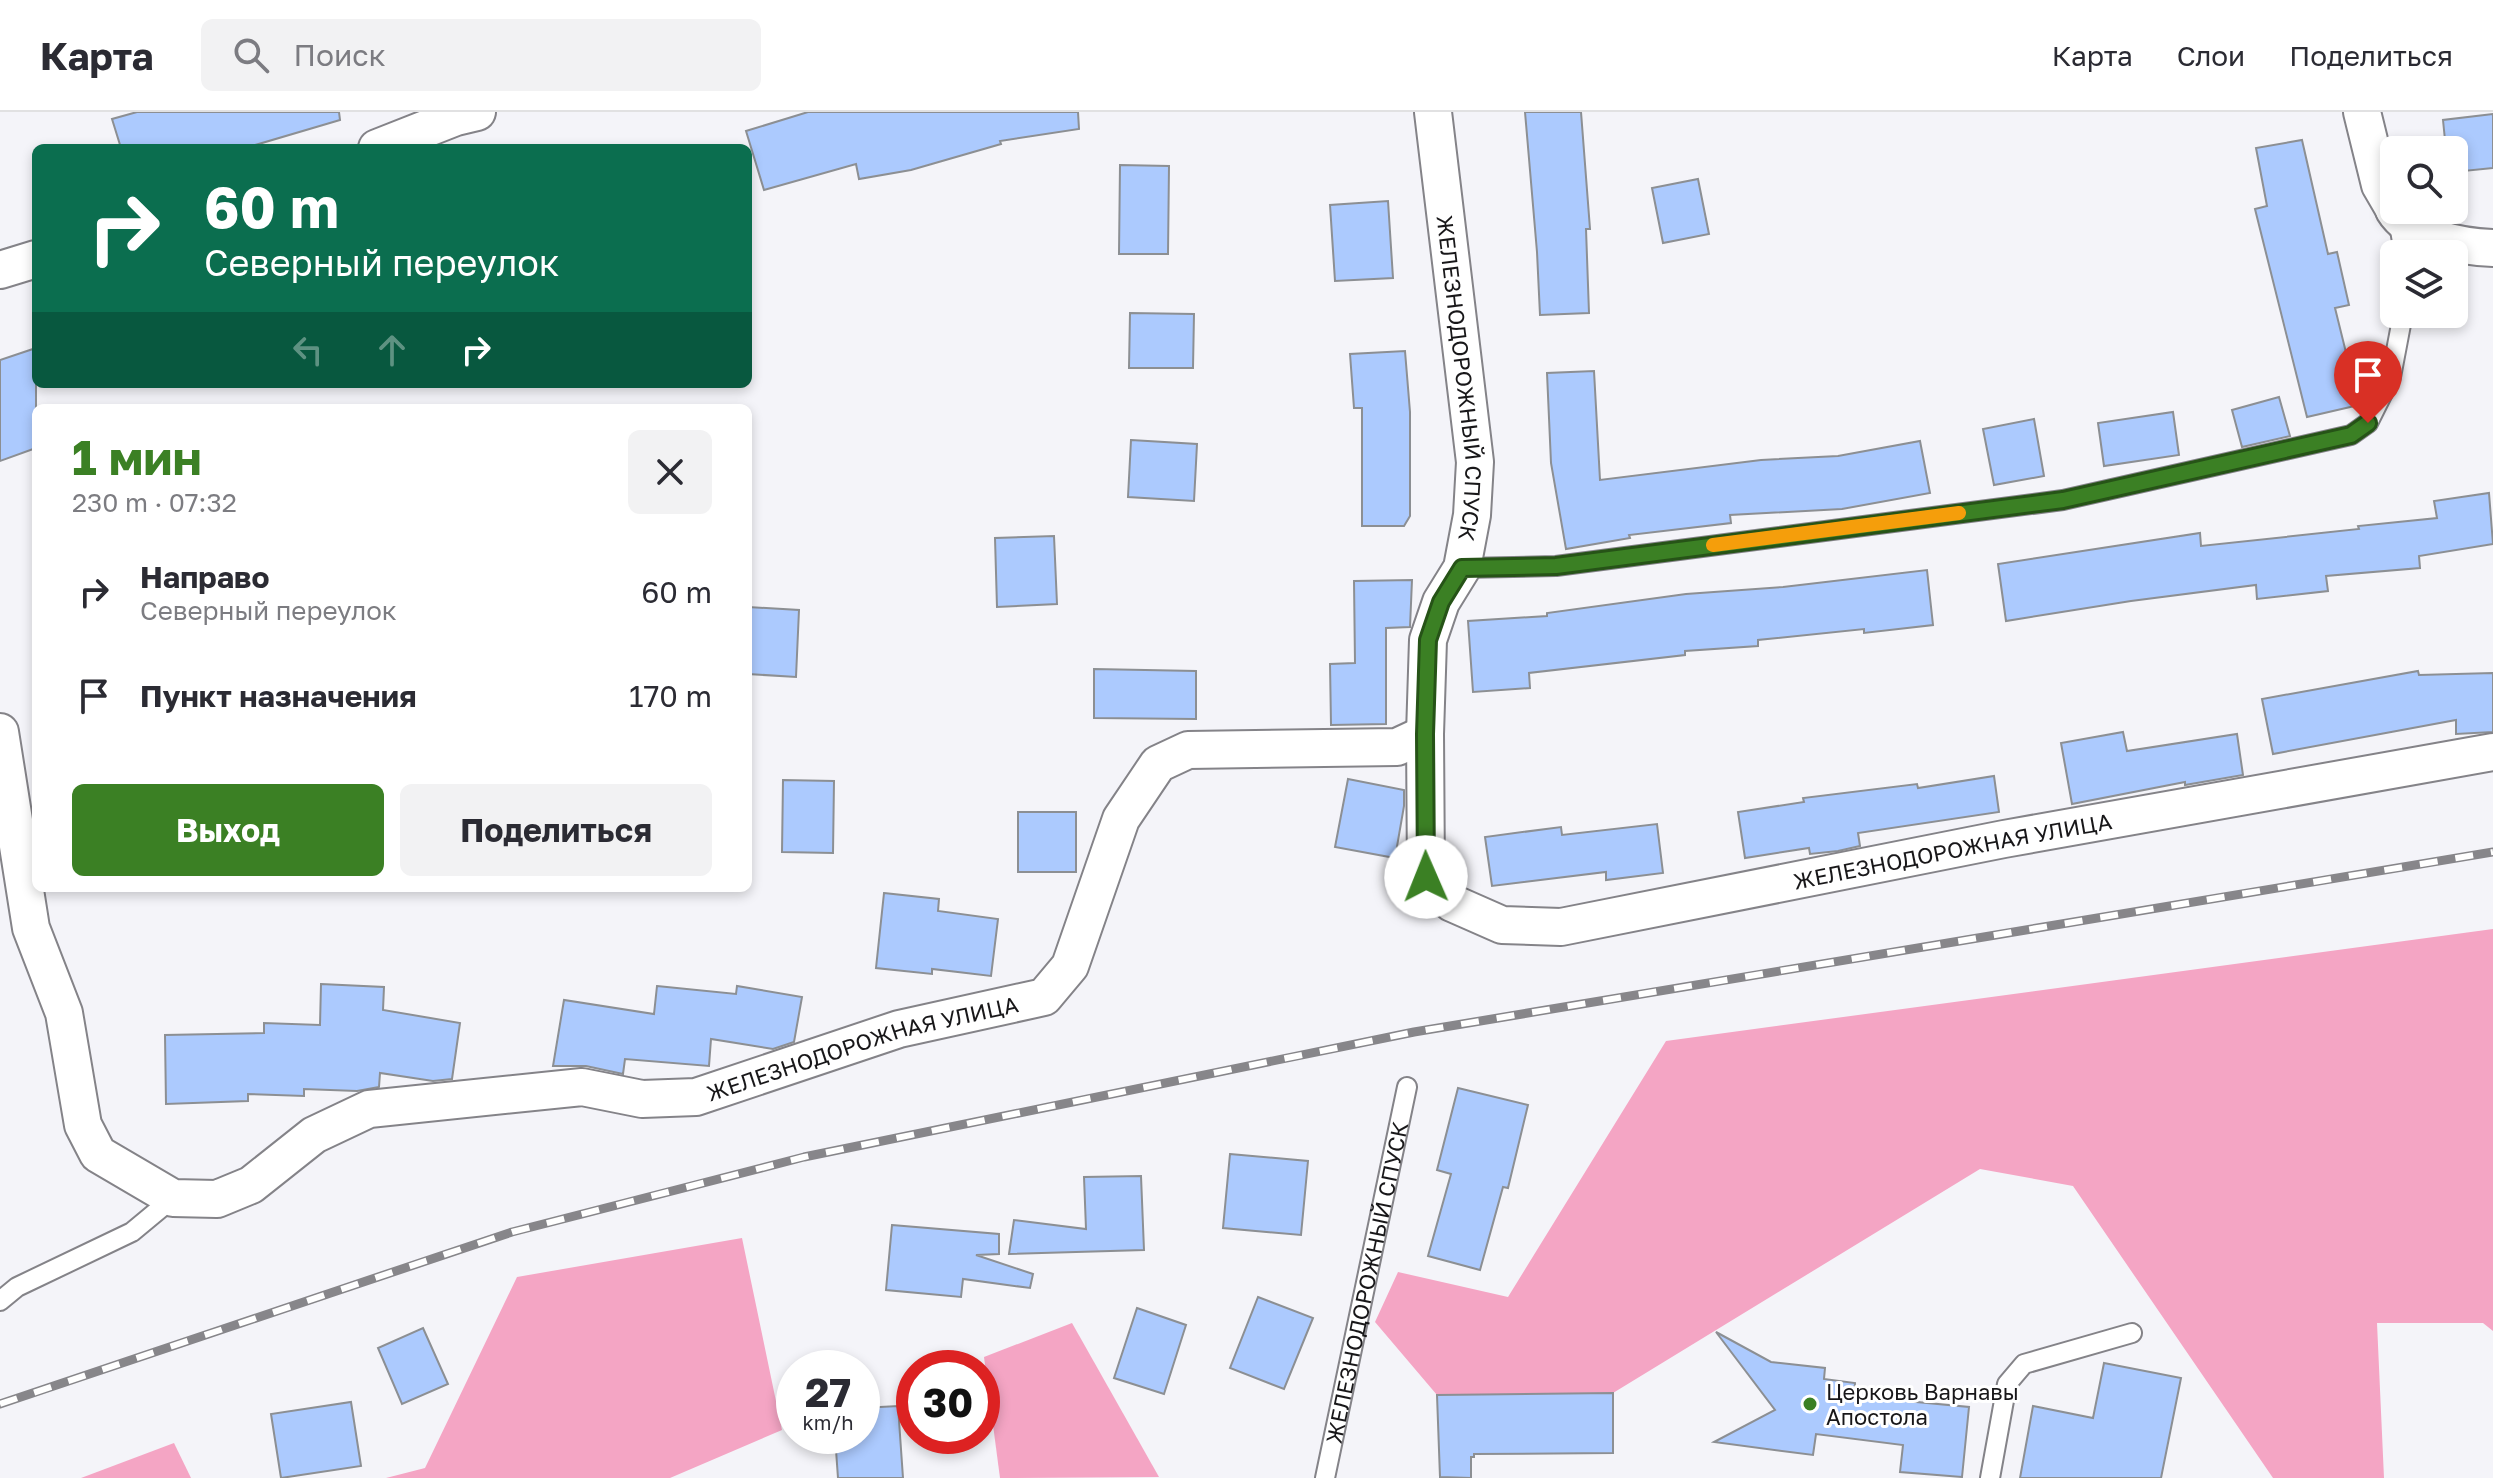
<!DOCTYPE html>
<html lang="ru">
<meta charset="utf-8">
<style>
body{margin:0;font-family:"Golos Text",sans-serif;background:#f2f2f3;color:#2b2b33;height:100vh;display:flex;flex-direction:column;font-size:30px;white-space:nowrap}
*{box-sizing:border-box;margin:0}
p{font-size:26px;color:#7c7c81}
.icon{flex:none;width:44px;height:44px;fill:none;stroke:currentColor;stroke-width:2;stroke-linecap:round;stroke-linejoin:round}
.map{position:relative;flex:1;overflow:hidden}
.details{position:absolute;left:32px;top:292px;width:720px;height:488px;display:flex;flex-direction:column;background:#fff;border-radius:12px;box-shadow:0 4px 12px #0003}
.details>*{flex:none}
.banner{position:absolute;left:32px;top:32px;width:720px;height:244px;border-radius:12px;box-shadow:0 4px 12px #0003;background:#0b6e4f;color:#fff;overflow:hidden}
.fabs{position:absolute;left:2380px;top:24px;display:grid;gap:16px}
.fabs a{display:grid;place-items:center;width:88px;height:88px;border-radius:12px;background:#fff;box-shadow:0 4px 12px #0003;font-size:40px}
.speed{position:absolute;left:776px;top:1238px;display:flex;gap:16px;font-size:40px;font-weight:700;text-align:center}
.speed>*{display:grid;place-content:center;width:104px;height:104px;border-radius:50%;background:#fff;box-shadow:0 4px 12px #0003;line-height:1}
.speed small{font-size:20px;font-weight:400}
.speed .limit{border:12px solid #d22;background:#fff;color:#111}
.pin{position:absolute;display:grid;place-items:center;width:68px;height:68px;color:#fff;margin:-82px -34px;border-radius:50% 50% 50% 0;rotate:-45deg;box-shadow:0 0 8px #0007}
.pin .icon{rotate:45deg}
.me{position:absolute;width:88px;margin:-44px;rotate:359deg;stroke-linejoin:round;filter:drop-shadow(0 0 6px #0008)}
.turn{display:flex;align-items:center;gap:28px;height:168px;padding:0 40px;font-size:36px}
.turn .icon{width:104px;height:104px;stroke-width:2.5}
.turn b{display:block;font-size:56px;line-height:68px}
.lanes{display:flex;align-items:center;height:76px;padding:0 40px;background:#0003;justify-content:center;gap:40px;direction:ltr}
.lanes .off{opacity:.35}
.round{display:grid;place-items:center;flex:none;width:84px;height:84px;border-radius:12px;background:#f2f2f3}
.summary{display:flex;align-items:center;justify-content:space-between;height:136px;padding:0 40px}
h1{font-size:48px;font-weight:700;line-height:60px;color:#3b8024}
.button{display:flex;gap:16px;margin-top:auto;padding:16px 40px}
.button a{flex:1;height:92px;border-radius:12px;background:#3b8024;color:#fff;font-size:32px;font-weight:700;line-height:92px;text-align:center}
.button a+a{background:#f2f2f3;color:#2b2b33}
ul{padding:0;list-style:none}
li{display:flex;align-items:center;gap:24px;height:104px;padding:0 40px}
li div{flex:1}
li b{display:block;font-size:30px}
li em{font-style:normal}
header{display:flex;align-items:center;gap:48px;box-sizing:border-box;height:112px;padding:0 40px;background:#fff;border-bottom:2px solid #e1e1e2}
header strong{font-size:38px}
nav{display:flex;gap:44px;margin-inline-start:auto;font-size:28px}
.search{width:560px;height:72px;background:#f2f2f3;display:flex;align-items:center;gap:20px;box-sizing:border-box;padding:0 28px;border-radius:12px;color:#7c7c81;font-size:30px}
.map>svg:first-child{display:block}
.forest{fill:#f4a5c4}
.building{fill:#accafe;stroke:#8c8f93;stroke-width:2}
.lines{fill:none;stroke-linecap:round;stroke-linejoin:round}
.lane-casing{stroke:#848388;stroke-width:22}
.street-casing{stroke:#848388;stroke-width:40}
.lane{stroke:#fff;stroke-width:18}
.street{stroke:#fff;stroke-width:36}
.rail-casing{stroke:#87868a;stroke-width:9}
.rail{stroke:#fff;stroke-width:6;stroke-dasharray:18;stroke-linecap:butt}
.route-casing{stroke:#265317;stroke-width:20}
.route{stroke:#3b8024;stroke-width:14}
.slow{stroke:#f59e0b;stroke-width:14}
.poi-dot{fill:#3b8024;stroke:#fff;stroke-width:3}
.labels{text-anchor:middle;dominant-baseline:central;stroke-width:6;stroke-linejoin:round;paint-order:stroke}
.street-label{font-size:22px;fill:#181719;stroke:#fff}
.poi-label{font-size:22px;fill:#181719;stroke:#fff;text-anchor:start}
</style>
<header>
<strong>Карта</strong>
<div class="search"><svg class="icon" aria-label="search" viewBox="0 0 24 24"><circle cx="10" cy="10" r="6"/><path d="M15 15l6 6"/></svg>Поиск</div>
<nav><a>Карта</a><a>Слои</a><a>Поделиться</a></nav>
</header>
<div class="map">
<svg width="2493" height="1366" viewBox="0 0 2493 1366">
<rect width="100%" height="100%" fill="#f4f4f9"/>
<!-- forest -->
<g class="forest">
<path d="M2493,817V1219L2483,1211H2377L2384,1366H2273L2073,1074L1980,1057L1613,1281L1437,1283L1375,1210L1398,1160L1508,1185L1666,929Z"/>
<path d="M742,1126L782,1318L670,1366H386L425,1356L517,1165Z"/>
<path d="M1072,1211L1159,1365L1000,1366L984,1245Z"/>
<path d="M174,1331L191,1366H81Z"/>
</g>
<!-- building -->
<g class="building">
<path d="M137,0H339L340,8L245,36H121L112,7Z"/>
<path d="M808,0H1078L1079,17L1000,29L1001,32L911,58L859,67L856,52L764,78L746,19Z"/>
<path d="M1525,0H1581L1590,117H1586L1589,201L1540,203L1537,140Z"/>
<path d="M2493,2V56L2454,60V38H2446L2443,8Z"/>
<path d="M2302,28L2328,142L2337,140L2349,193L2335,196L2359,293L2307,305L2255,97L2267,94L2256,36Z"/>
<path d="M1120,53L1169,54L1168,142H1119Z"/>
<path d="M1698,67L1709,122L1663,131L1652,76Z"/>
<path d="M1388,89L1393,166L1335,169L1330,93Z"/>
<path d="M1130,201L1194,202L1193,256H1129Z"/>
<path d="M36,236V336L0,349V248Z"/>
<path d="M1405,239L1410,300V404L1404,414H1362V296H1354L1350,242Z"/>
<path d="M1594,259L1600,368L1761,348L1838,344L1920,329L1930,381L1842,397L1730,403L1731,411L1629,423L1630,426L1566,437L1551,351L1547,261Z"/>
<path d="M2279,285L2290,324L2242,335L2232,298Z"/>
<path d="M2173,300L2179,343L2104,354L2098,311Z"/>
<path d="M2034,307L2044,364L1994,373L1983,317Z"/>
<path d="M1131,328L1197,332L1194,389L1128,385Z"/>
<path d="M2489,381L2493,432L2419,444L2420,456L2326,464L2328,479L2257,487L2256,473L2131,489L2006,509L1998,452L2200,421L2201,434L2359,417L2358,414L2437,406L2434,389Z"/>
<path d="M1054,424L1057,492L997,495L995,426Z"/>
<path d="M1927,458L1933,513L1864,521V517L1758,528V534L1685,539V543L1529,561L1530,576L1473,580L1468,509L1547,504V501L1686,482L1783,475Z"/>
<path d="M1412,468L1410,515L1386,516V612L1331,613L1330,552L1355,551L1354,469Z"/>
<path d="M748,495L799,498L796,565L748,562Z"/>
<path d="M1094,557L1196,559V607L1094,606Z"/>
<path d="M2418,559L2419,563L2493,561V620L2456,622V608L2273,642L2262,587Z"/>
<path d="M2123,620L2127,639L2237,622L2243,663L2185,673V670L2072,692L2061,631Z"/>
<path d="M1994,664L1999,700L1858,721L1860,734L1838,739L1810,742L1809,736L1745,746L1738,700L1804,690L1803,686L1917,672L1918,676Z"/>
<path d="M1348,667L1404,678V694L1395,746L1335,735Z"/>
<path d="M783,668L834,669L833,741L782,740Z"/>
<rect x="1018" y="700" width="58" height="60"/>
<path d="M1657,712L1663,761L1606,768V760L1492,774L1485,725L1561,715L1562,723Z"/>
<path d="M884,781L939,787L938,799L998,807L991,864L932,857V862L876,856Z"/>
<path d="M321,872L384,875L383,898L460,911L452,967L433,969L380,961L379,975L357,979L304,977V984L248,982V989L166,992L165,923L264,921V911L320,913Z"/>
<path d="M657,874L736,882L737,874L802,885L794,930L773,937L711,927L709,954L625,947L623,962L586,954H553L564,888L654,902Z"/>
<path d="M1458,976L1528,993L1508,1076L1503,1075L1480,1158L1428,1144L1451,1062L1437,1058Z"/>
<path d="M1230,1042L1308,1049L1301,1123L1223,1116Z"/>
<path d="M1141,1064L1144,1138L1009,1142L1014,1108L1086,1117L1084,1065Z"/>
<path d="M892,1113L999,1122V1142L976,1143L1033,1162L1030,1176L963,1167L961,1185L886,1178Z"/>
<path d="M1258,1185L1313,1206L1284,1277L1230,1256Z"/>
<path d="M1137,1196L1186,1213L1164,1282L1114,1266Z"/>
<path d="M423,1216L448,1272L402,1292L378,1236Z"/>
<path d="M1716,1220L1771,1250L1825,1256L1824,1267L1855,1271L1854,1284L1969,1295L1962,1365L1900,1360L1903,1333L1816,1322L1813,1343L1714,1330L1775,1298Z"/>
<path d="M2104,1251L2181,1266L2161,1366H2020L2033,1294L2093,1306Z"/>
<path d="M1613,1281V1341L1474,1342V1345H1471V1366L1440,1365L1437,1283Z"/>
<path d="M351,1290L361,1354L281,1366L271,1302Z"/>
<path d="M898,1294L903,1366H838L835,1324H862V1296Z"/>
</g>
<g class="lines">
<defs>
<g id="lane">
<path d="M2398,106L2404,142"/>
<path d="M1462,456L1556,454L2063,388L2351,323L2368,311L2391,265L2403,202"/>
<path d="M0,1189L17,1175L132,1120L173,1086"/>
<path id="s1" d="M1325,1366L1407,975"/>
<path d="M1990,1366L2007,1272L2024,1252L2132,1221"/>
</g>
<g id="street">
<path id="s2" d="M1433,0L1475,350L1472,403L1462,456L1441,490L1428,528L1425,622L1426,765L1452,791L1502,813L1561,815L2004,727L2493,640"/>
<path d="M2362,0L2380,73L2394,97"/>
<path d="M377,36L456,5L477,0"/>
<path d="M2394,98C2411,126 2463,135 2493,136"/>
<path d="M0,158L36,147"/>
<path id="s3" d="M0,620L31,816L64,901L83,1013L98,1042L173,1086L217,1087L251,1073L314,1023L369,997L582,975L642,987L696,985L899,917L1044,885L1070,854L1121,707L1158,652L1188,638L1397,635L1425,622"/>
</g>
</defs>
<!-- lane casing -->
<use href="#lane" class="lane-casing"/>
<!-- street casing -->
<use href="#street" class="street-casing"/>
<!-- lane -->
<use href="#lane" class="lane"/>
<!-- street -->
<use href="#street" class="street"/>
<defs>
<path id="rail" d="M0,1292L512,1120L804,1045L1414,920L2493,740"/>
</defs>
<!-- rail casing -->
<use href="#rail" class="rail-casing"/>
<!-- rail -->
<use href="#rail" class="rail"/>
</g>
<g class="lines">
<defs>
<path id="route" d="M1426,765L1425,622L1428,528L1441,490L1462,456L1556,454L2063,388L2351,323L2368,311"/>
</defs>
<!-- route casing -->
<use href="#route" class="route-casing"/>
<!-- route -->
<use href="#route" class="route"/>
<!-- slow -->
<path class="slow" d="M1713,433L1959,401"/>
</g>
<!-- markers -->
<circle class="poi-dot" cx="1810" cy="1292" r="8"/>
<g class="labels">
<!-- street labels -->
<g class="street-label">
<text stroke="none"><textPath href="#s2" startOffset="268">ЖЕЛЕЗНОДОРОЖНЫЙ СПУСК</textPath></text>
<text stroke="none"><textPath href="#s2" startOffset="1326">ЖЕЛЕЗНОДОРОЖНАЯ УЛИЦА</textPath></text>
<text stroke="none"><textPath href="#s3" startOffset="1248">ЖЕЛЕЗНОДОРОЖНАЯ УЛИЦА</textPath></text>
<text stroke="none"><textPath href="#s1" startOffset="200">ЖЕЛЕЗНОДОРОЖНЫЙ СПУСК</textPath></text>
</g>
<!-- poi labels -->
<g class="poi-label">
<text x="1826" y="1279">Церковь Варнавы<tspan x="1826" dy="25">Апостола</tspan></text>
</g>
</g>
</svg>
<div class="fabs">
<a><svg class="icon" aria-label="search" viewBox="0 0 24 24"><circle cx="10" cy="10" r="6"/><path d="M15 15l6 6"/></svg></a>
<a><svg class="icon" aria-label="layers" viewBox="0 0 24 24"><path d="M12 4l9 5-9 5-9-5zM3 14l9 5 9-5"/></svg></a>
</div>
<div class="speed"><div>27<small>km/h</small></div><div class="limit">30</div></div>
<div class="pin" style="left:2368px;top:311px;background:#d93025"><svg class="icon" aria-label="arrive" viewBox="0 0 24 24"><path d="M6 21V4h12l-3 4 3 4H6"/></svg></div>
<svg class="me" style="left:1426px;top:765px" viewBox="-20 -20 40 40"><circle r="19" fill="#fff"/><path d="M0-13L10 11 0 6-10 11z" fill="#3b8024"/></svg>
<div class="banner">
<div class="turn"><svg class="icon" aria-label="right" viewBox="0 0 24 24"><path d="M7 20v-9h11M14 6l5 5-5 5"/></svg><div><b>60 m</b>Северный переулок</div></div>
<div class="lanes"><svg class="icon off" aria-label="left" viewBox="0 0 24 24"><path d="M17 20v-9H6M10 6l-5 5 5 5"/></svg><svg class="icon off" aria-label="ahead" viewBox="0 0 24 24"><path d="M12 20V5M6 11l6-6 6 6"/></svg><svg class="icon" aria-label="right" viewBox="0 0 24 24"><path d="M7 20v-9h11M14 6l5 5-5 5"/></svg></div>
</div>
<section class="details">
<div class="summary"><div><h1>1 мин</h1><p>230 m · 07:32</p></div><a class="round"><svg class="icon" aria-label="close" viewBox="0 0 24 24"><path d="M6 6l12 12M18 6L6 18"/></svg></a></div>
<ul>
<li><svg class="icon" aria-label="right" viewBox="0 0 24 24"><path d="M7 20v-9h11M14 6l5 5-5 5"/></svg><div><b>Направо</b><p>Северный переулок</p></div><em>60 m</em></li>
<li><svg class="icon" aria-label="arrive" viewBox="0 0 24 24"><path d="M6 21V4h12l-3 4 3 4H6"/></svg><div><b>Пункт назначения</b></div><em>170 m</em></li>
</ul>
<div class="button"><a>Выход</a><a>Поделиться</a></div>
</section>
</div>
